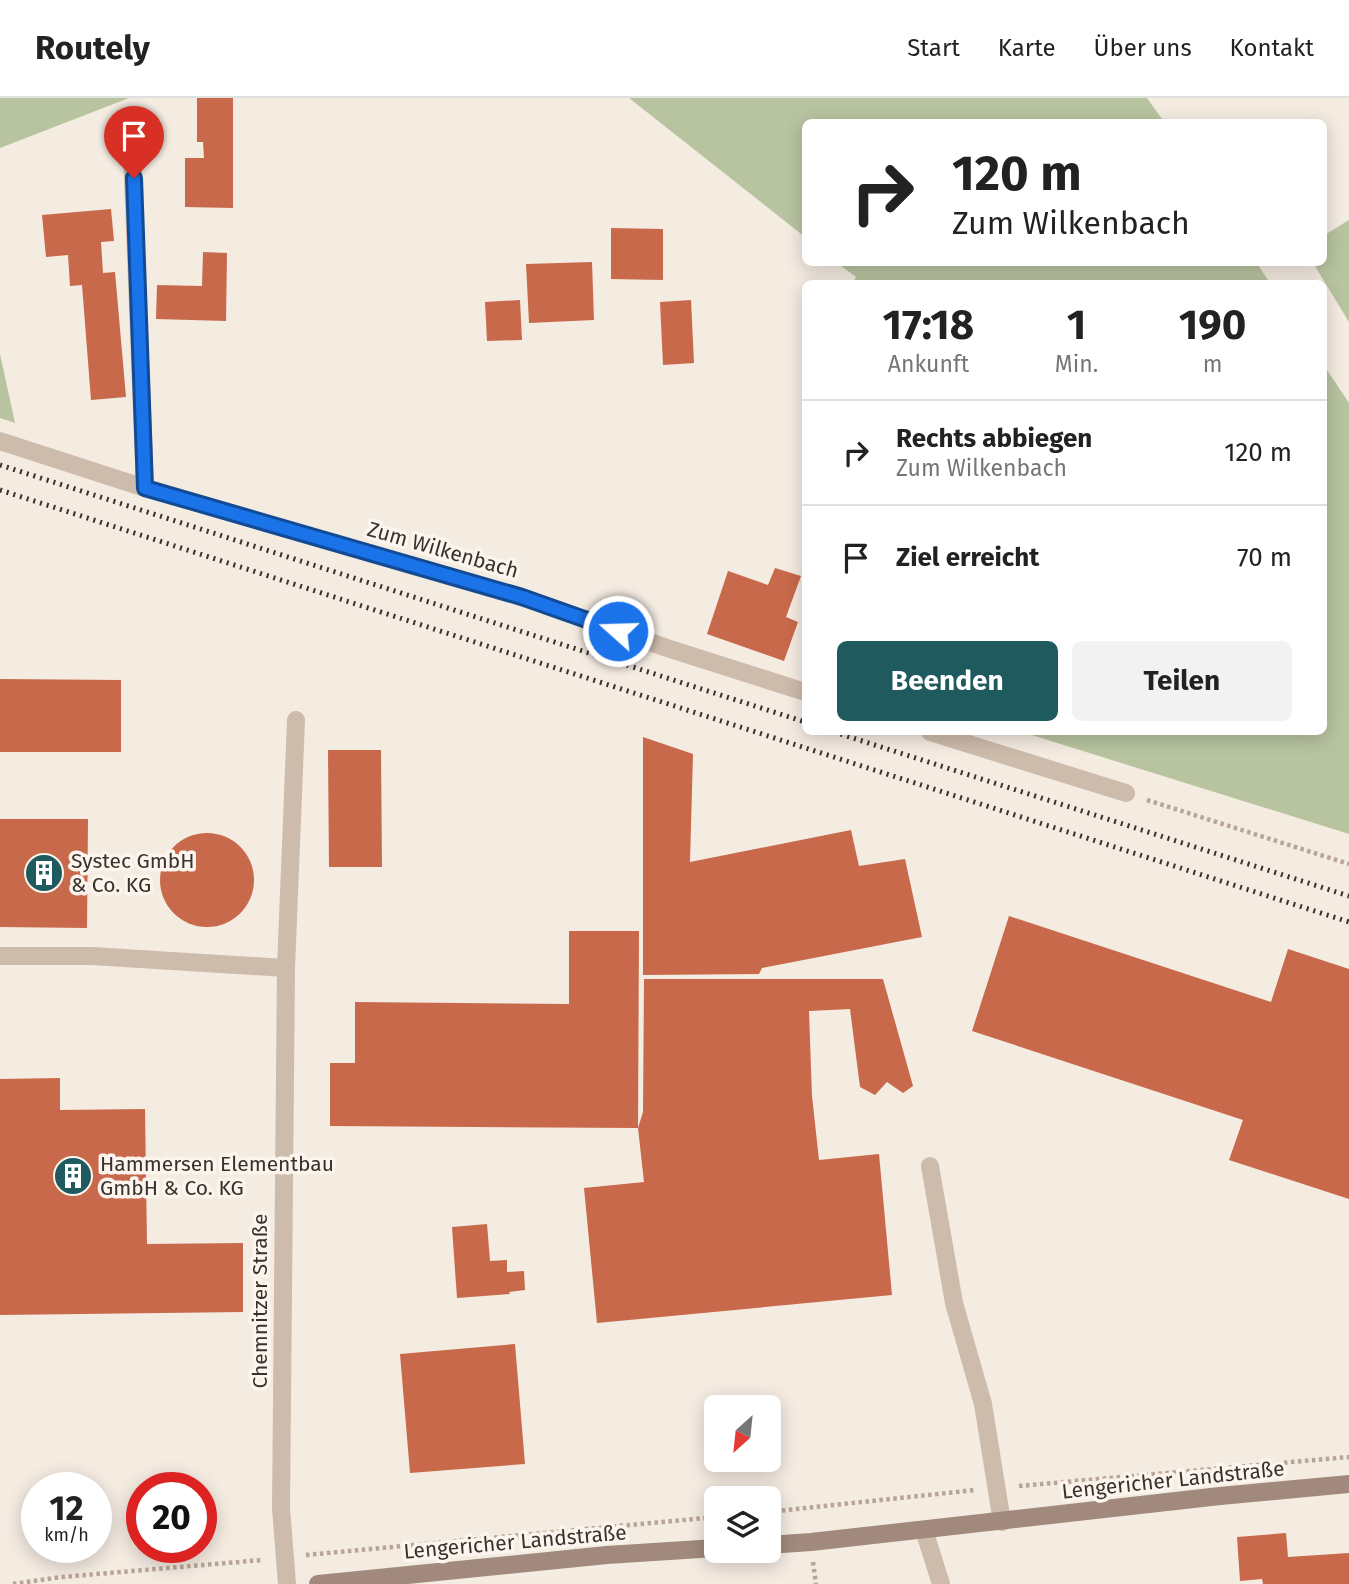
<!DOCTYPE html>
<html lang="de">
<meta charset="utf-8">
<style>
body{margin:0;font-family:"Fira Sans",sans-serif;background:#f2f2f2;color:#222;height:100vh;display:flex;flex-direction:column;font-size:26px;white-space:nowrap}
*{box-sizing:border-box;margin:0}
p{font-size:23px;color:#767676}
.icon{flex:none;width:38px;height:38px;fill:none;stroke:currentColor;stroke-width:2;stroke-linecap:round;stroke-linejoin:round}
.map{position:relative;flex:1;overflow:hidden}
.sheet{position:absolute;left:802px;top:182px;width:525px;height:455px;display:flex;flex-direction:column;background:#fff;border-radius:10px;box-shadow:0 4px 18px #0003}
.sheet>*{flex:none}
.top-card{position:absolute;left:802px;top:21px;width:525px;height:147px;border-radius:10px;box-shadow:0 4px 18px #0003;background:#fff;color:#222;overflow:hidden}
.needle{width:46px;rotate:207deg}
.buttons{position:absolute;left:704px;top:1297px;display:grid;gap:14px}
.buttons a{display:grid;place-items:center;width:77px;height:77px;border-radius:10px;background:#fff;box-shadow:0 4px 18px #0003;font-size:35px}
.speed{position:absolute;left:21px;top:1374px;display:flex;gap:14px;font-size:35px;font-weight:700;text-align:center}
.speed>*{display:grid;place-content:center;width:91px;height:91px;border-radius:50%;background:#fff;box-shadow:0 4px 18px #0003;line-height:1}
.speed small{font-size:18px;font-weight:400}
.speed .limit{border:10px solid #d22;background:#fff;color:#111}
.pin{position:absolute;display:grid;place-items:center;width:60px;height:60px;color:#fff;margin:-72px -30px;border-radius:50% 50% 50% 0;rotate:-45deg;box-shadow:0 0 7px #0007}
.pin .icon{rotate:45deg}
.me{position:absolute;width:77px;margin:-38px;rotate:290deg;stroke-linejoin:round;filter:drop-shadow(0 0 5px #0008)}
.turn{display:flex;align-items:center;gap:24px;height:147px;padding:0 35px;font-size:32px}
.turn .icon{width:91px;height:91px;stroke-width:2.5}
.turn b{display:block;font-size:49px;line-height:60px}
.eta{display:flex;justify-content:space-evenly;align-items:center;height:119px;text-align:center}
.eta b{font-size:42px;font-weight:700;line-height:49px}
.button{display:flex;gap:14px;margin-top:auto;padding:14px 35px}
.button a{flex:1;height:80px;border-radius:10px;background:#1f5a5e;color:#fff;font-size:28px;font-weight:700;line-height:80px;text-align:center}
.button a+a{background:#f2f2f2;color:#222}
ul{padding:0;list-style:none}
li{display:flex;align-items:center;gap:21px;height:105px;padding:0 35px;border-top:2px solid #e0e0e0}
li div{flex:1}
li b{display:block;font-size:26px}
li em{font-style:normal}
header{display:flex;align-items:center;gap:42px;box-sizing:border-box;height:98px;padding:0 35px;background:#fff;border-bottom:2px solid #e0e0e0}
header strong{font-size:33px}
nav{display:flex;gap:38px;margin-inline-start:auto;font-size:24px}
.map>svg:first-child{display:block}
.green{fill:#b8c4a0}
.building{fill:#c8694b}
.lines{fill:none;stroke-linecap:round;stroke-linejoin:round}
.path{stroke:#b9a596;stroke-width:4.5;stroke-dasharray:3.5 3.5;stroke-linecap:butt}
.lane{stroke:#cdbbac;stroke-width:18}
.street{stroke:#cdbbac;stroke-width:18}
.secondary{stroke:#a18a7d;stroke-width:18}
.rail{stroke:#3b302b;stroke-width:5;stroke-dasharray:2 5;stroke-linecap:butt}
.route-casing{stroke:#114b97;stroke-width:18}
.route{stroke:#1a73e8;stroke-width:12}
.labels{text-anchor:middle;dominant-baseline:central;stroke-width:7;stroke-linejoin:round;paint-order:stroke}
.street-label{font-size:21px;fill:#3b302b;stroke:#fbf5ee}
.poi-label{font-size:21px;fill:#3b302b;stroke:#fbf5ee;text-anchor:start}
</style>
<header>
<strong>Routely</strong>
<nav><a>Start</a><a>Karte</a><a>Über uns</a><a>Kontakt</a></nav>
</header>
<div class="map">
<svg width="1349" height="1486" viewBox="0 0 1349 1486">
<rect width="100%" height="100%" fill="#f4ebe1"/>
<!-- green -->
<g class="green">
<path d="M0,0H129L0,50Z"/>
<path d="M629,0H1147L1164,24H805V139Z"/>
<path d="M1349,122V224L1313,165L1323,164V138Z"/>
<path d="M1256,164L1270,185H853L856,179L837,165Z"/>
<path d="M0,256L15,325L0,320Z"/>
<path d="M1323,266L1349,305V736L1022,634H1323Z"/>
</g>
<!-- building -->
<g class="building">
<path d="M197,0H233V110L185,109V60H204L203,44H197Z"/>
<path d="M111,111L114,143L101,144L103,175L115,174L126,299L91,302L82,187L70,188L68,157L46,159L42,117Z"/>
<path d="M611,130L663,131V182L611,181Z"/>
<path d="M203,154L227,155L226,223L156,221L157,187L202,188Z"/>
<path d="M592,164L594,222L529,225L526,166Z"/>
<path d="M520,202L522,242L487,243L485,204Z"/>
<path d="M691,202L694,265L663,267L660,204Z"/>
<path d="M775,470L801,478L786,519L798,524L784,563L707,536L728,473L768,487Z"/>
<path d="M0,581L121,582V654H0Z"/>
<path d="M643,639L693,656L690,764L851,732L859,768L905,761L922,839L762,870L759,876L643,877Z"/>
<path d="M328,652H381L382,769H329Z"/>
<path d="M0,721H88L87,830L0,829Z"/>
<circle cx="207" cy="782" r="47"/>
<path d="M1009,818L1271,904L1288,851L1349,871V1101L1229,1062L1243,1022L972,933Z"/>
<path d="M569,833H639L638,1030L643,1014L644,881H883L913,988L903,995L887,984L875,997L860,989L850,911L809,913L812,998L819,1062L879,1056L892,1197L597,1225L584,1090L644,1084L638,1030L330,1028V965H355V904L569,906Z"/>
<path d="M60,980V1012L145,1011L147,1146L243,1145V1214L0,1217V981Z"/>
<path d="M487,1126L490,1163L507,1162V1174L524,1173L525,1192L509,1194L510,1196L457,1200L452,1129Z"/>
<path d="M515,1246L525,1366L410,1375L400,1256Z"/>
<path d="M1286,1435L1288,1459L1349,1455V1486H1263L1262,1481L1240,1483L1237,1439Z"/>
</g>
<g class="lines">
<!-- path -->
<g class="path">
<path d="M1147,702L1349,766"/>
<path d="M1019,1388L1349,1359"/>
<path d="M768,1414L975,1392"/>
<path d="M306,1457L716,1419"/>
<path d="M813,1464L816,1486"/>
<path d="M13,1486L62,1479L262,1462"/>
</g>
<!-- lane -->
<g class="lane">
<path d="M131,28L145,390"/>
<path d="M0,343L145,390L521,499L667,550L805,594"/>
<path d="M930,634L1126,695"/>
<path d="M286,870L296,622"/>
<path d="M930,1068L954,1205L983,1306"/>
</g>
<!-- street -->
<g class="street">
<path d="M0,858H92L286,870L281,1410L287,1486"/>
<path d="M983,1306L1002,1424"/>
<path d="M924,1432L941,1486"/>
</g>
<!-- secondary -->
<g class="secondary">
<path d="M768,1447L811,1444L1220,1398L1349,1386"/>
<path d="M318,1486L607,1457L716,1450"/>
</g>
<!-- rail -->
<g class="rail">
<path d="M0,367L805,624"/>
<path d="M0,392L1349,824"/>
<path d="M834,634L1349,798"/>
</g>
</g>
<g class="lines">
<defs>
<path id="route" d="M134,80L145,390L522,499L618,533"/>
</defs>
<!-- route casing -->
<use href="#route" class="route-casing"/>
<!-- route -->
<use href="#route" class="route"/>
</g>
<!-- icons -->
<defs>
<symbol id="building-disc" viewBox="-11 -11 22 22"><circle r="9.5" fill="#1f5a5e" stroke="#fbf5ee"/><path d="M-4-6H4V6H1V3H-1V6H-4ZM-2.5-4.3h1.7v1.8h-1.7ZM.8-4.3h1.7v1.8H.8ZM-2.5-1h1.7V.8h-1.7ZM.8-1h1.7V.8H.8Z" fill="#fff"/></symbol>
</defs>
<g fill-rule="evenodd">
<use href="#building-disc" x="22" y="753" width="44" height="44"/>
<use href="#building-disc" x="51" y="1056" width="44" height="44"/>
</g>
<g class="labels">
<!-- street labels -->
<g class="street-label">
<text transform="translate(443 452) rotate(16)">Zum Wilkenbach</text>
<text transform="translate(260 1203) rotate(-90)">Chemnitzer Straße</text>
<text transform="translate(1173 1382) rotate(-6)">Lengericher Landstraße</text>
<text transform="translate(515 1444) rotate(-5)">Lengericher Landstraße</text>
</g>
<!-- poi labels -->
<g class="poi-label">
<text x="71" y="763">Systec GmbH<tspan x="71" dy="24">&amp; Co. KG</tspan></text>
<text x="100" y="1066">Hammersen Elementbau<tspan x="100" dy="24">GmbH &amp; Co. KG</tspan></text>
</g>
</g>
</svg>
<div class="buttons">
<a><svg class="needle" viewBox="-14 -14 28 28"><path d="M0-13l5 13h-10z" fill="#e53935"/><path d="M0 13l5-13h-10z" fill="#767676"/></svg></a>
<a><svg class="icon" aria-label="layers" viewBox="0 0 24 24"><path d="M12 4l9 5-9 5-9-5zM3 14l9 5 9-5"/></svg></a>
</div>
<div class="speed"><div>12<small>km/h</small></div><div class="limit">20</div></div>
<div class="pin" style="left:134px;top:80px;background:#d93025"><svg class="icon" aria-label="arrive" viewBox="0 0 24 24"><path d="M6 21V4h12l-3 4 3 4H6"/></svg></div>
<svg class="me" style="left:618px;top:533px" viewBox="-20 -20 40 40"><circle r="17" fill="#1a73e8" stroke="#fff" stroke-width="3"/><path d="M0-11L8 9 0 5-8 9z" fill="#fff"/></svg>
<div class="top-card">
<div class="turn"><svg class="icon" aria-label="right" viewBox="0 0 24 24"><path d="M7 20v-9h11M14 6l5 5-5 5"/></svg><div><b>120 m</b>Zum Wilkenbach</div></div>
</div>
<section class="sheet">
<div class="eta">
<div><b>17:18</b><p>Ankunft</p></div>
<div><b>1</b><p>Min.</p></div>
<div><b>190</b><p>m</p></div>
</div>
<ul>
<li><svg class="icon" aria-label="right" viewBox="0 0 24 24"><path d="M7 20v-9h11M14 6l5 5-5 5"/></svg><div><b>Rechts abbiegen</b><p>Zum Wilkenbach</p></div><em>120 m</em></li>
<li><svg class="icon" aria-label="arrive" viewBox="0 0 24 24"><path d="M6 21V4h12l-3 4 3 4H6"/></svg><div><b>Ziel erreicht</b></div><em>70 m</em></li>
</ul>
<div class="button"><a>Beenden</a><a>Teilen</a></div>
</section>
</div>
